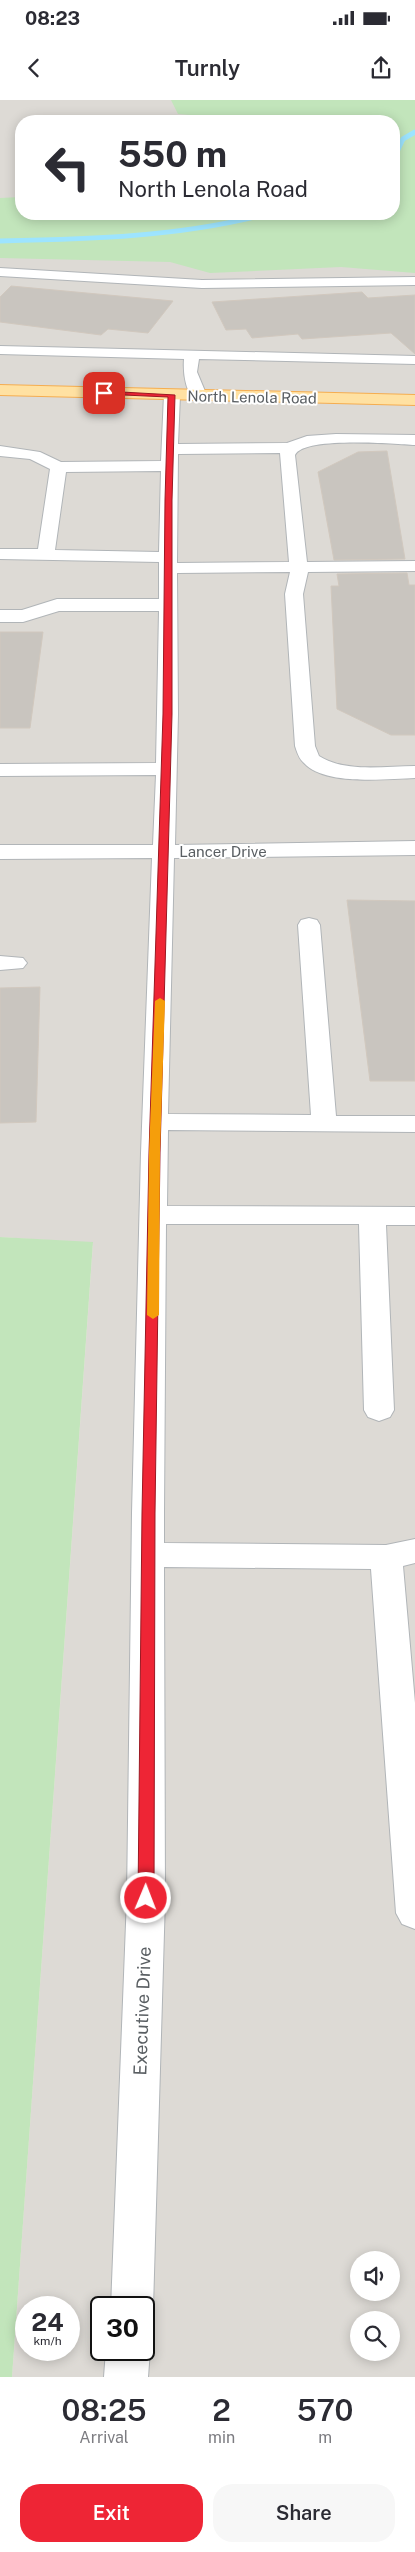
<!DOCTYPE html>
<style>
body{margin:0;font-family:"Public Sans",sans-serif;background:#f7f7f7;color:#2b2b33;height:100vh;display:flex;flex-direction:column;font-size:19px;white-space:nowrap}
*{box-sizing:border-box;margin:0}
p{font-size:16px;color:#7c7c81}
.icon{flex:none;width:28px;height:28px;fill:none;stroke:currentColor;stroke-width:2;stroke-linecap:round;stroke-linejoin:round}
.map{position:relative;height:2277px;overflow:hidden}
.side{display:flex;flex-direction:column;background:#fff;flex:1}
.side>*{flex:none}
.hud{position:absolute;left:15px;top:15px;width:385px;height:105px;border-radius:20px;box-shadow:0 2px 12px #0003;background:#fff;color:#2b2b33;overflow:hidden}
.controls{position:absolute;left:350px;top:2151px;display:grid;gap:10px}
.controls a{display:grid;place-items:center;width:50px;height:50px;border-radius:50%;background:#fff;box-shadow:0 2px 12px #0003;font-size:25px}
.speed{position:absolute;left:15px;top:2196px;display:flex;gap:10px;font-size:25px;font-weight:700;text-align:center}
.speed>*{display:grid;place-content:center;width:65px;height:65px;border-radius:50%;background:#fff;box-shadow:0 2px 12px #0003;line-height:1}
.speed small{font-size:12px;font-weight:400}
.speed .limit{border:2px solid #111;border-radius:8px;background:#fff;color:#111}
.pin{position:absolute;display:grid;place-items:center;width:42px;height:42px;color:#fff;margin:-21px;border-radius:10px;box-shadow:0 2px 8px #0006}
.me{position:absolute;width:55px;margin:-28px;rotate:1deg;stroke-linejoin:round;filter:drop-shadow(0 0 4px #0008)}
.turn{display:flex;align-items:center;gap:18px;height:105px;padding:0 20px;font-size:22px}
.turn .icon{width:65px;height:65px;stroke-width:2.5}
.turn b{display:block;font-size:35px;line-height:42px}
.eta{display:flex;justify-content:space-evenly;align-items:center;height:85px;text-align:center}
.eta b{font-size:30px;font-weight:600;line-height:35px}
.cta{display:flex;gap:10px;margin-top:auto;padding:10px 20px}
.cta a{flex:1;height:58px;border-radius:20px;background:#ee2535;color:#fff;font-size:20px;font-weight:600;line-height:58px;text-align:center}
.cta a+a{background:#f7f7f7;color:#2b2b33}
.status{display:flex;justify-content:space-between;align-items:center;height:35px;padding:0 25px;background:#fff;direction:ltr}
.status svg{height:14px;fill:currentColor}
header{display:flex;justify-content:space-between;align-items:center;height:65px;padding:0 20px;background:#fff;font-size:22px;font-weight:600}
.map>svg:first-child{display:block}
.industrial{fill:#dddad5;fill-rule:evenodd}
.green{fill:#c2e5bb}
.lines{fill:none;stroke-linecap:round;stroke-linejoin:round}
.stream{stroke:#9de4ff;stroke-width:5}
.building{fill:#c9c5bf;stroke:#d1c8be}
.minor-casing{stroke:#b1b5b8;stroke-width:2}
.major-casing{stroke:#f5ad50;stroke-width:2}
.minor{fill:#fff;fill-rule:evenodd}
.major{fill:#ffe1a2;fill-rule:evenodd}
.route{fill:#ee2535;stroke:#9b1822}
.slow{fill:#f59e0b}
.labels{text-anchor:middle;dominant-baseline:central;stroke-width:4;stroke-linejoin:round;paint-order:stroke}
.far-street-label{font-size:15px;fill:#595e62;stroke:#fff}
.street-label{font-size:18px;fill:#595e62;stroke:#fff}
</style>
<div class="status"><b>08:23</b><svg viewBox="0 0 49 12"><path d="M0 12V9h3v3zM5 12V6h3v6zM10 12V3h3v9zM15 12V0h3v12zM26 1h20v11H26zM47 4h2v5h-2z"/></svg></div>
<header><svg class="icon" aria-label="back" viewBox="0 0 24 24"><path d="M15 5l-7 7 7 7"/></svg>Turnly<svg class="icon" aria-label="share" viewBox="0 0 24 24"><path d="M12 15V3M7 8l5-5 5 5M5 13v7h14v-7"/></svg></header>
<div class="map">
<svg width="415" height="2277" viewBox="0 0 415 2277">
<rect width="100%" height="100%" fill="#ede8e0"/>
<!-- industrial -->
<path class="industrial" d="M0,0H415V2277H12L93,1143L0,1137ZM21,21H394V114H21ZM359,2160H391V2192H359ZM26,2208H69V2250H26ZM101,2208H144V2250H101ZM359,2220H391V2252H359Z"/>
<!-- green -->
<g class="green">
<path d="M171,0H415V173L341,167L210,173L170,162L0,158V98L21,97V114H394V21H263L178,14Z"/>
<path d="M0,1137L93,1142L12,2277H0Z"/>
</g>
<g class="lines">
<!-- stream -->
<g class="stream">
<path d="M394,58L403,39L415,32"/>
<path d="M0,141C90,139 179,137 267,114"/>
</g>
</g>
<!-- building -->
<g class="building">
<path d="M11,186L173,201L148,233L108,229L101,235L0,222V197Z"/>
<path d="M362,192L368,198L415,195V254L391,233L302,239L298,234L252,238L246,229L226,230L212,202Z"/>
<path d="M387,351L405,459L334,460L318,372L358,352Z"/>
<path d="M407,473L409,485H415V635H391L337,609L331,486H339L337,474Z"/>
<path d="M0,532H43L30,628H0Z"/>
<path d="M347,800L415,801V981H370Z"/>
<path d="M40,887L36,1022L0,1023V888Z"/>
</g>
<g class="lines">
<defs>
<g id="minor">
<path d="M0,168L202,180L415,177V185L202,188L0,176Z"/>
<path d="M0,246L415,256V264L199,259L197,272L207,296L199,301C185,297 183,271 184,259L0,254Z"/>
<path d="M172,290L180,295L178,344L287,343L307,336L336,334L415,335V345C394,344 304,336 295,355L307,462L415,461V471L308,472L303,494L315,646L319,656C346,673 384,666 415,666V678C387,679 325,686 304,663C299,659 297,652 295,646L285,494L290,472L177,473L178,614L175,745L415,741V755L174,758L168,1014L311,1015L298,825L301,820L309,818L317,820L320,825L336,1016H415V1032L168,1030L167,1106L415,1107V1125H386L394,1310L390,1317L379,1321L368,1317L364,1310L359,1124H166L164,1413V1443L386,1445L415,1439V1463L403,1466L415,1603V1829L402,1824L396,1813L371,1469L164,1467L165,1798L153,2208L147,2223L144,2225V2208H111L127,1798L132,1413L141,1053L152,758L0,759V745H153L156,675L0,676V664L156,663L159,511H59L23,522H0V510H22L57,499H159V462L0,459V449H38L50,369L30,359L0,356V346L40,352L61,362L161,361L164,295ZM280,353L289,462L177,463L178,354ZM161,371L159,452L55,450L66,372Z"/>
<path d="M0,856L23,858L27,863L23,868L0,870Z"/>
<path d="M144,2235L150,2250L148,2277H104L106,2250H144Z"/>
</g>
<path id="major" d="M0,285L415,295V305L0,295Z"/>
</defs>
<!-- minor casing -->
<use href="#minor" class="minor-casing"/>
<!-- major casing -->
<use href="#major" class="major-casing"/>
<!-- minor -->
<use href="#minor" class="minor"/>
<!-- major -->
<use href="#major" class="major"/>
</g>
<!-- route -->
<path class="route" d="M104,291L175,295L172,400V614L160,1053L155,1413L154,1798L151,1802L146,1804L141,1802L138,1798L142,1413L149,1053L163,614L165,400L168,297L102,294Z"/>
<!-- slow -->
<path class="slow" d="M160,898L165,901L160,1053L159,1215L153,1219L147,1215L149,1053L155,901Z"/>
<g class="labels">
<!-- far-street labels -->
<g class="far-street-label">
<text transform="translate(252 297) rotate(1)">North Lenola Road</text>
<text x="223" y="751">Lancer Drive</text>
</g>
<!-- street labels -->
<g class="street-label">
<text transform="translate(142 1911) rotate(-88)">Executive Drive</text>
</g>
</g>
</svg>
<div class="controls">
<a><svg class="icon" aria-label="sound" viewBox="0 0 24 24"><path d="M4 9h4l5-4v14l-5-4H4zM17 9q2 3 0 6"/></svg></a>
<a><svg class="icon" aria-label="search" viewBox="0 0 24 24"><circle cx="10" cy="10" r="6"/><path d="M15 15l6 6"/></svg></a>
</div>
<div class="speed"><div>24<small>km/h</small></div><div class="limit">30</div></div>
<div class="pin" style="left:104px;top:293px;background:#d93025"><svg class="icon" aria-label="arrive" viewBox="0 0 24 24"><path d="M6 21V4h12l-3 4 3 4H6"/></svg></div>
<svg class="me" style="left:146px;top:1798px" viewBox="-20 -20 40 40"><circle r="17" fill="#ee2535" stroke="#fff" stroke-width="3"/><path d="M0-11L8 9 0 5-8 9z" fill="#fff"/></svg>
<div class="hud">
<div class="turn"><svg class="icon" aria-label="left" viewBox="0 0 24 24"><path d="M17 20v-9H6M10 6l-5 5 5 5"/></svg><div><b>550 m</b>North Lenola Road</div></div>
</div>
</div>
<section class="side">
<div class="eta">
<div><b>08:25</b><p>Arrival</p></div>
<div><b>2</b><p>min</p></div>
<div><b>570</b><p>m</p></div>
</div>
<div class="cta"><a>Exit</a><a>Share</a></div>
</section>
